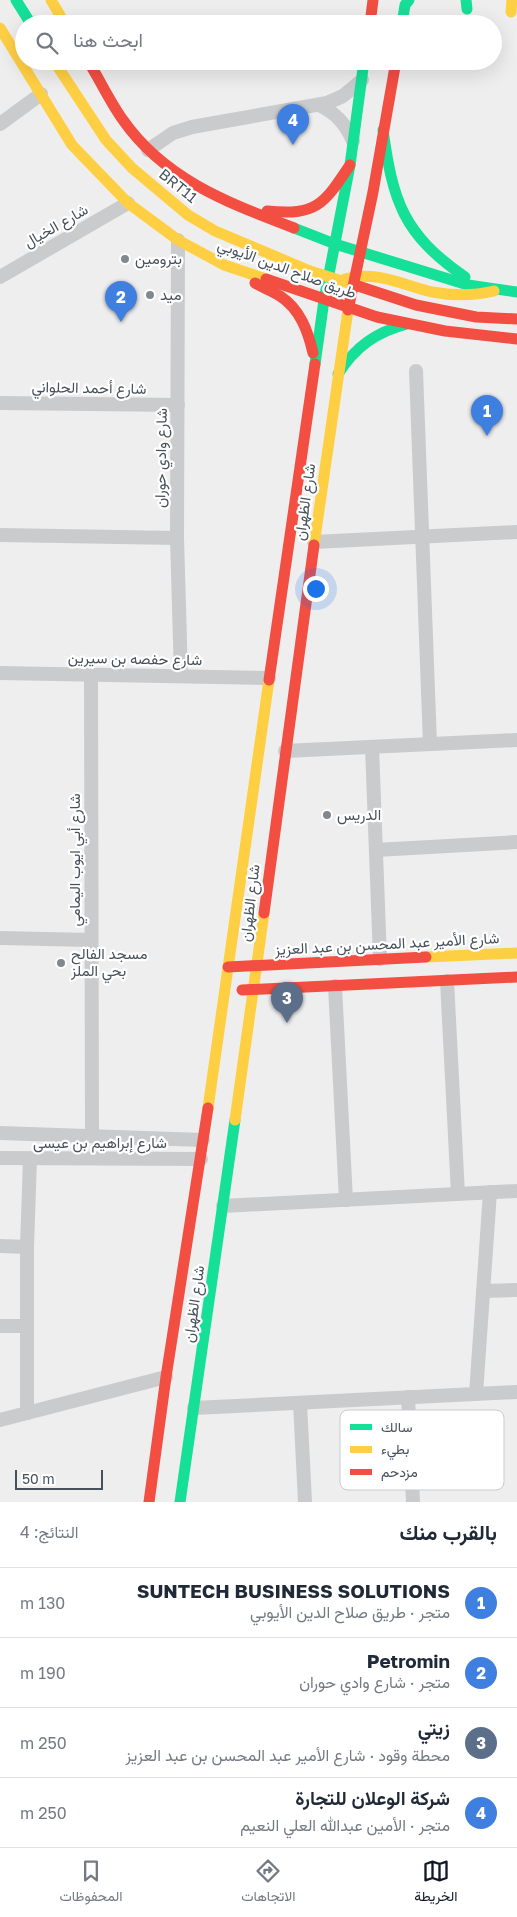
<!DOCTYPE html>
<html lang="ar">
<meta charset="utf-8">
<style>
body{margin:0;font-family:"Golos Text",Vazirmatn,sans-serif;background:#f2f2f3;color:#1f2937;direction:rtl}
.scale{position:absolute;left:15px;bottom:12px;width:88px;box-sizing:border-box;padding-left:5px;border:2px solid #46515b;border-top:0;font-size:14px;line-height:18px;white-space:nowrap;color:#46515b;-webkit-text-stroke:4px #fff;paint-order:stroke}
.you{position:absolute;left:315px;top:588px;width:18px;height:18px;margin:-12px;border:4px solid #fff;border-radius:50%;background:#1a73e8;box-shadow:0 0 0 8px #1a73e833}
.badge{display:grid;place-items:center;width:32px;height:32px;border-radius:50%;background:#111827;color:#fff;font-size:16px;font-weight:700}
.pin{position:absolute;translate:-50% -41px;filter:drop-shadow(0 1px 2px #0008)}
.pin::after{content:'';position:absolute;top:26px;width:18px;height:15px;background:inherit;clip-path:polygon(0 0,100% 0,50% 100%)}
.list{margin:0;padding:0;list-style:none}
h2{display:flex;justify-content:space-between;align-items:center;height:65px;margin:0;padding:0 20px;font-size:21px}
h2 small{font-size:16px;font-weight:400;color:#747a83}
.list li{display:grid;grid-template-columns:32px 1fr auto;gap:15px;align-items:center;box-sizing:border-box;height:70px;padding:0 20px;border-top:1px solid #e0e1e3}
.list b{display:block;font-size:19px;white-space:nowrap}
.list p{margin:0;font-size:16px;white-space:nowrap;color:#747a83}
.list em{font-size:16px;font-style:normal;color:#747a83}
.icon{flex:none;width:28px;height:28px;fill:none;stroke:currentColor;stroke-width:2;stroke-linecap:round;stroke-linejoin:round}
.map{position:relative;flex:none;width:517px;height:1502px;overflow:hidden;direction:ltr}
.search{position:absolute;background:#fff;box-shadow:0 5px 20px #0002;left:15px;right:15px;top:15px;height:55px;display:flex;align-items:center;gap:12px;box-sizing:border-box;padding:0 18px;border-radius:28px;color:#747a83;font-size:19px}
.sheet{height:345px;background:#fff}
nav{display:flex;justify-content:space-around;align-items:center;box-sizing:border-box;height:70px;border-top:1px solid #e0e1e3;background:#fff;font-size:14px;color:#747a83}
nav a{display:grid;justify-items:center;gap:2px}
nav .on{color:#111827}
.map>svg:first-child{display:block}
</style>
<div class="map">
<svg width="517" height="1502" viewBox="0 0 517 1502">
<rect width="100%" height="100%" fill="#efeeee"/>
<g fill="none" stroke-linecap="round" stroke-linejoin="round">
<g stroke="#c9cbcd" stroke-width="14">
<path d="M 319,105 C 336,113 346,124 353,141"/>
<path d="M 0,124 L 41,94"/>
<path d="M 148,150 L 173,133 L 192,127 L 327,103 L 343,96 L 362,80"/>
<path d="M 178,240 L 177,538 L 181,676"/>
<path d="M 0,277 L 128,203"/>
<path d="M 416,371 L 430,744"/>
<path d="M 0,403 L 178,405"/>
<path d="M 0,535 L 177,538"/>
<path d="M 314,542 L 517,532"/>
<path d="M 0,673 L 269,678"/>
<path d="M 91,675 L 92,1136"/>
<path d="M 372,747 L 380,959"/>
<path d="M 285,751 L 517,740"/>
<path d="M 376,850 L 517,842"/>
<path d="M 0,938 L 91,940"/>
<path d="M 447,981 L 458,1194"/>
<path d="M 335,986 L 346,1200"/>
<path d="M 0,1133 L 203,1140"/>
<path d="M 0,1158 L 201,1159"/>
<path d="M 223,1206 L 517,1191"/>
<path d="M 0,1246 L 27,1247"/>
<path d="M 483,1291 L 517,1290"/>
<path d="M 0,1326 L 27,1326"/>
<path d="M 476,1394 L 490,1192"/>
<path d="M 408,1397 L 413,1502"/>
<path d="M 300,1403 L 305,1502"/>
<path d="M 194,1408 L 517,1392"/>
<path d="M 27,1413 L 27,1247 L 30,1159"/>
<path d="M 0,1420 L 166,1377"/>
</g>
<g stroke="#16e098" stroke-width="11">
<path d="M 16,0 L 31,24"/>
<path d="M 466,0 L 467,9"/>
<path d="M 402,24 L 405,5 L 409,0"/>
<path d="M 383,130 C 393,202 403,234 465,277"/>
<path d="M 294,228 L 335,244 L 468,285 L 517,292"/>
<path d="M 315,364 L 324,300 L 350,165 L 364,61"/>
<path d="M 338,374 C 355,347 376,332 407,324"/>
<path d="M 180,1502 L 235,1120"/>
</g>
<g stroke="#ffcf43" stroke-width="11">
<path d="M 51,0 L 65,24"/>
<path d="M 511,12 L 512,0"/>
<path d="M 0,28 L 72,145 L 128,203 L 178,240 L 224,265 L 266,279"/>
<path d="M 54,61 L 106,140 L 132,168 L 188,215 L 215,231 L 310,271 L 358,286"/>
<path d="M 345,279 C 375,270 403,285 432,292 C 454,296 473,296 494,291"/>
<path d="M 314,545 L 348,310"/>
<path d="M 426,957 L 517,953"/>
<path d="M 208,1108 L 269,680"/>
<path d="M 235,1120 L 264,913"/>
</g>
<g stroke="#f24e42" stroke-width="11">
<path d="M 370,24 L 373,0"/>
<path d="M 88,61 C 100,80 110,102 123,120 C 165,180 229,203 294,228"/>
<path d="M 267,211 C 317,216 324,204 350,165"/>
<path d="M 266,279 L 377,317 L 445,331 L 517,339"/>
<path d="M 255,283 C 263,288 272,291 280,296 C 300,309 308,331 313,353"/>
<path d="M 358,286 L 416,305 L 476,317 L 517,319"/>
<path d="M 348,310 L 373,192 L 396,61"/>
<path d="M 269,680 L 315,364"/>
<path d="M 264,913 L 314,545"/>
<path d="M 228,967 L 426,957"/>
<path d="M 242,990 L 517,977"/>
<path d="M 149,1502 L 166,1377 L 208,1108"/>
</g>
</g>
<g fill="#81888e" stroke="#fff" stroke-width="2">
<circle cx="125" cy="259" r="5"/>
<circle cx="150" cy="295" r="5"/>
<circle cx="327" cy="815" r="5"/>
<circle cx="61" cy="963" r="5"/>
</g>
<g text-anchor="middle" stroke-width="4.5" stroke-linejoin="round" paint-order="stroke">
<g font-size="15" fill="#46515b" stroke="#fff">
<text transform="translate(178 186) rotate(39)" y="5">BRT11</text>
<text transform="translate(56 226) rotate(-30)" y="5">شارع الخيال</text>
<text transform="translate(287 269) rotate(20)" y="5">طريق صلاح الدين الأيوبي</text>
<text transform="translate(89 388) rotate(1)" y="5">شارع أحمد الحلواني</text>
<text transform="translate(161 458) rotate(-89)" y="5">شارع وادي حوران</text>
<text transform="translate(305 502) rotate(-82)" y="5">شارع الظهران</text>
<text transform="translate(135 659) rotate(1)" y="5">شارع حفصه بن سيرين</text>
<text transform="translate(75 860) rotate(-90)" y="5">شارع أبي ايوب اليمامي</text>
<text transform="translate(250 903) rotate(-83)" y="5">شارع الظهران</text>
<text transform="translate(387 944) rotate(-3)" y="5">شارع الأمير عبد المحسن بن عبد العزيز</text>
<text x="100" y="1148">شارع إبراهيم بن عيسى</text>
<text transform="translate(194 1304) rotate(-82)" y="5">شارع الظهران</text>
</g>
<g font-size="15" fill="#46515b" stroke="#fff" text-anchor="start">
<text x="135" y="264">بترومين</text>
<text x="160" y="300">ميد</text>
<text x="337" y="820">الدريس</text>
<text x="71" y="959">مسجد الفالح<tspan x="71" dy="17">بحي الملز</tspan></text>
</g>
</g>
<rect x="340" y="1410" width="164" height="80" rx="8" fill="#fff" stroke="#c8cbce" stroke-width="1"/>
<rect x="350" y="1424" width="22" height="6" fill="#16e098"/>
<rect x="350" y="1446" width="22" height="7" fill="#ffcf43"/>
<rect x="350" y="1469" width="22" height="6" fill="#f24e42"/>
<g font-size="14" fill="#46515b">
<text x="381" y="1432">سالك</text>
<text x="381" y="1454">بطيء</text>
<text x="381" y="1477">مزدحم</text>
</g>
</svg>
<div class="scale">50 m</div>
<div class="you"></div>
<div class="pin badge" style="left:487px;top:436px;background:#3f7fe0">1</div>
<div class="pin badge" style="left:121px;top:322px;background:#3f7fe0">2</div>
<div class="pin badge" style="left:287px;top:1023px;background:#5c6f8a">3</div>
<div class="pin badge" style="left:293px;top:145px;background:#3f7fe0">4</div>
<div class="search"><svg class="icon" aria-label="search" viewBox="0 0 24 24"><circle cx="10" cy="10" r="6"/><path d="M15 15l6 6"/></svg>ابحث هنا</div>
</div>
<section class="sheet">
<h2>بالقرب منك<small>النتائج: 4</small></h2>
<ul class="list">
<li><span class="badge" style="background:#3f7fe0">1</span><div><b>SUNTECH BUSINESS SOLUTIONS</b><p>متجر · طريق صلاح الدين الأيوبي</p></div><em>130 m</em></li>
<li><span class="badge" style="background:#3f7fe0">2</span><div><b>Petromin</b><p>متجر · شارع وادي حوران</p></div><em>190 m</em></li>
<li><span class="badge" style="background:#5c6f8a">3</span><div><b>زيتي</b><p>محطة وقود · شارع الأمير عبد المحسن بن عبد العزيز</p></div><em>250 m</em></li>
<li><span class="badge" style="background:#3f7fe0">4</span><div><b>شركة الوعلان للتجارة</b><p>متجر · الأمين عبدالله العلي النعيم</p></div><em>250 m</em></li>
</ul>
</section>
<nav>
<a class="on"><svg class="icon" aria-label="map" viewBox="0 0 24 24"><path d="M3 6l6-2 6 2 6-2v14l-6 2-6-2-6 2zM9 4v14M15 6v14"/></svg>الخريطة</a>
<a><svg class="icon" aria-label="directions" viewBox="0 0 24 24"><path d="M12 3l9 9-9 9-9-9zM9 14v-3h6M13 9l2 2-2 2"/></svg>الاتجاهات</a>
<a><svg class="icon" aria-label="saved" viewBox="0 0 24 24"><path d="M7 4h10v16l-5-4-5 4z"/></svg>المحفوظات</a>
</nav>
